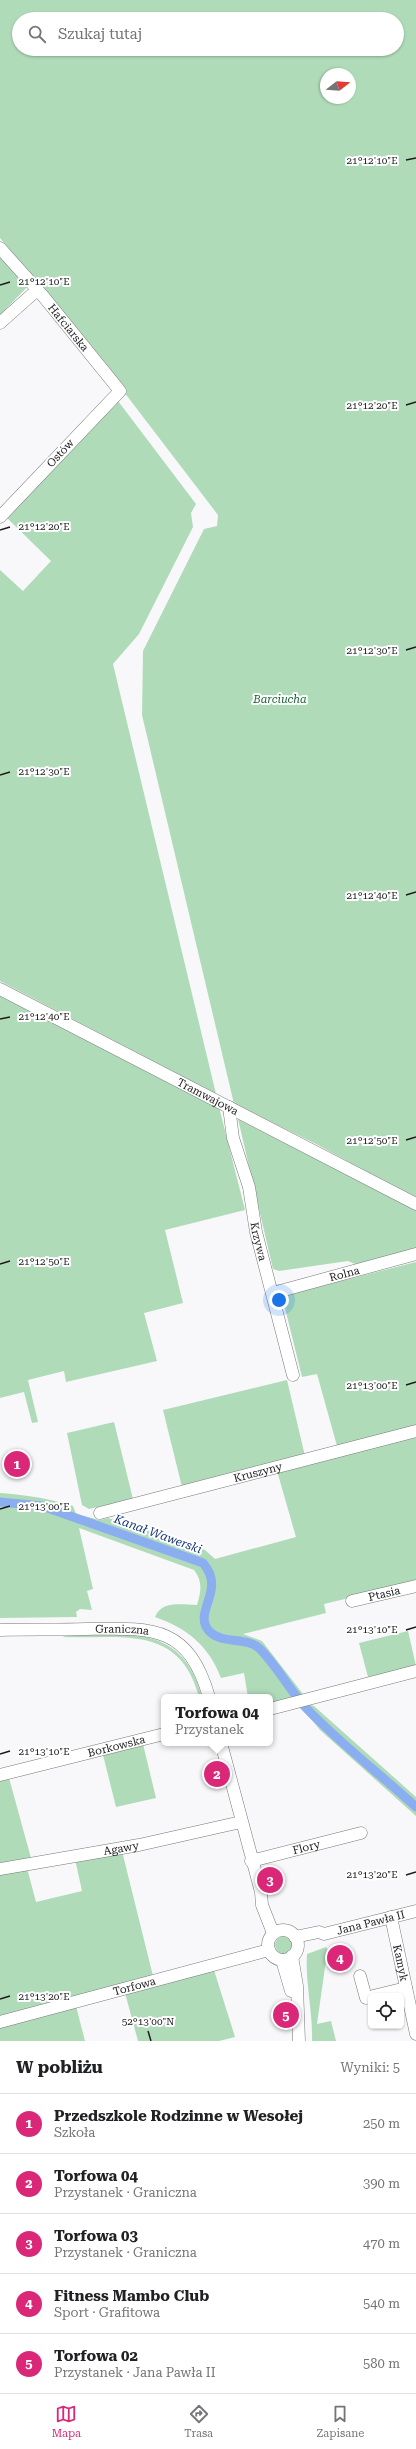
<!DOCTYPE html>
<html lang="pl">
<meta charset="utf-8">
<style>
body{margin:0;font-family:"Roboto Serif",serif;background:#f2f2f2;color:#202124}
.controls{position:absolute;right:12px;bottom:12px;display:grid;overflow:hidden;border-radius:6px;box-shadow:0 1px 3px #0004}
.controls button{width:36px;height:36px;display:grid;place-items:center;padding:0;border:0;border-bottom:1px solid #e0e0e0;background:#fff;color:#202124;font:20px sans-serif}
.compass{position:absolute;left:320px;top:68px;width:36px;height:36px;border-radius:50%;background:#fff;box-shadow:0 1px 3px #0004;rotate:73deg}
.you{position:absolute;left:279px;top:1300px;width:14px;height:14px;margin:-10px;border:3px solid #fff;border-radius:50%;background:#1a73e8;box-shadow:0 0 0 6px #1a73e833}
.badge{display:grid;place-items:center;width:26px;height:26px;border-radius:50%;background:#db2777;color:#fff;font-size:13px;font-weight:700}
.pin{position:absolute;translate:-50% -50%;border:2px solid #fff;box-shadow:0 1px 4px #0006}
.popup{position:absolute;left:161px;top:1694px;width:112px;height:52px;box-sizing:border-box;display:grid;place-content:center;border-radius:6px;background:#fff;filter:drop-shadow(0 1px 3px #0005);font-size:13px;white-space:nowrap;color:#757577}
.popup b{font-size:15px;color:#202124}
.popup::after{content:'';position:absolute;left:50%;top:100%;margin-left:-8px;border:8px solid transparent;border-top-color:#fff}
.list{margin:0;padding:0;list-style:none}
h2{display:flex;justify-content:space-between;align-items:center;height:52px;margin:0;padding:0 16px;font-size:17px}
h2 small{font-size:13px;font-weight:400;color:#757577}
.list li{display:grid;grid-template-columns:26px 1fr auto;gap:12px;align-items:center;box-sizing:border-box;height:60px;padding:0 16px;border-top:1px solid #e0e0e0}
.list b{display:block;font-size:15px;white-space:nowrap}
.list p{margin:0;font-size:13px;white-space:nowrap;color:#757577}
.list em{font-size:13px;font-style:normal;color:#757577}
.icon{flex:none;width:22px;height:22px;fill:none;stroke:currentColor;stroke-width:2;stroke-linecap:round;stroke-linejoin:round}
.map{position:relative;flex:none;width:416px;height:2041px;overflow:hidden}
.search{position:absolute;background:#fff;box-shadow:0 1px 3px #0004;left:12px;right:12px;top:12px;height:44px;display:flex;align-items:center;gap:10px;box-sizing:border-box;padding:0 14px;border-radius:22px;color:#757577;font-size:15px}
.sheet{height:352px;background:#fff}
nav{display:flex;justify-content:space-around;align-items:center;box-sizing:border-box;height:56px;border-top:1px solid #e0e0e0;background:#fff;font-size:11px;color:#757577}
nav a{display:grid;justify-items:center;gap:2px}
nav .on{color:#db2777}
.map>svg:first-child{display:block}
</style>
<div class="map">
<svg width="416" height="2041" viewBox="0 0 416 2041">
<rect width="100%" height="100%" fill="#f8f8fa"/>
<g fill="#b0dbb9" fill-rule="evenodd">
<path d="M 0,0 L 416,0 L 416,1199 L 316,1144 L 234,1104 L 142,715 L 143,651 L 204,529 L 217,526 L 218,515 L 69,320 L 0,238 ZM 19,19 L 397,19 L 397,49 L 19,49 ZM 326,74 L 350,74 L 350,98 L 326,98 Z"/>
<path d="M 0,252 L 29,285 L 0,315 Z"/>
<path d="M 118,401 L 196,504 L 191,513 L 193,527 L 139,634 L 113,664 L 216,1094 L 0,981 L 0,570 L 23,591 L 51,561 L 5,516 Z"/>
<path d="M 0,992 L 219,1107 L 245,1210 L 165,1230 L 183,1303 L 144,1313 L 157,1361 L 66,1382 L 64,1371 L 28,1380 L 38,1422 L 32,1423 L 24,1392 L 0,1398 Z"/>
<path d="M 238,1119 L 416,1210 L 416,1250 L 355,1264 L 348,1261 L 279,1271 L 273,1269 Z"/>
<path d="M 416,1262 L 416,1428 L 337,1446 L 317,1374 L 302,1377 L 282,1296 Z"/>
<path d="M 287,1380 L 305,1456 L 182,1487 L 163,1410 Z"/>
<path d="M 114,1422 L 133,1499 L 89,1509 L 82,1505 L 67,1433 Z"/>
<path d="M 416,1437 L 416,1582 L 324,1604 L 326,1613 L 243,1634 L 262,1641 L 303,1694 L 270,1703 L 270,1697 L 248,1697 L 244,1673 L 221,1678 C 209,1646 187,1628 155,1617 C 162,1600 181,1605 197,1605 C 201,1591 203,1582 194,1570 L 79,1528 L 93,1589 L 87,1591 L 92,1610 L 80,1609 L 76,1612 L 77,1617 L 0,1618 L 0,1493 C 26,1495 48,1498 73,1506 L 76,1514 L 100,1520 L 108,1518 L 194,1545 L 205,1550 L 215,1559 L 296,1537 L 277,1471 Z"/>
<path d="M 408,1631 L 416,1666 L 368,1677 L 359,1643 Z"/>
<path d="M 72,1634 C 133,1634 183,1626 202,1697 L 199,1697 C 180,1624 122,1639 62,1637 Z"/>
<path d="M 311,1705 L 314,1706 L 416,1797 L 416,1816 L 320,1730 L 302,1708 Z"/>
<path d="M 143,1744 L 156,1798 L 116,1807 L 103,1755 Z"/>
<path d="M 9,1778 L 31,1858 L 0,1864 L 0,1781 Z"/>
<path d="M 122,1851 L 153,1976 L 0,2016 L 0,1873 L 27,1868 L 36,1902 L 82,1891 L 75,1859 Z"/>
<circle cx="284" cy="1945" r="9"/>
<path d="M 326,1947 L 331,1956 L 326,1960 L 317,2024 L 331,2021 L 336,2041 L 312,2041 C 313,2012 305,1983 307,1954 Z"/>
<path d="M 214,1970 L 235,2037 L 219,2041 L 138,2041 L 125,1993 Z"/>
<path d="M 76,2006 L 85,2041 L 0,2041 L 0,2026 Z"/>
</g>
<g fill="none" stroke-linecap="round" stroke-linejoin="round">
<path stroke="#8baef0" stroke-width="9" d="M 0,1502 L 42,1506 L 203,1563 C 227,1591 192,1611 209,1631 C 222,1645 247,1636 260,1649 C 278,1667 289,1690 307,1709 C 341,1744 380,1774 416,1807"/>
<g stroke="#78787a" stroke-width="13">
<g id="minor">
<path id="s1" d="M 0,248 L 43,296 L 120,391 L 0,517"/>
<path d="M 0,323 L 37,290"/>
<path id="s2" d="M 0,989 L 416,1204"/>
<path id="s3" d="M 229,1107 L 233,1138 L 249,1187 L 256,1232 L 293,1375"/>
<path id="s4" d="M 273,1293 L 416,1254"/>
<path id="s5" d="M 100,1513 L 416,1431"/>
<path id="s6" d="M 352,1601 L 416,1586"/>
<path id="s7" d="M 0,1630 C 29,1629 57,1630 86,1629 C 151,1628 188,1624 209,1697"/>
<path d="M 270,1709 L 416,1671"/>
<path d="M 221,1743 L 261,1892 L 262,1905 L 273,1933"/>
<path id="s8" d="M 0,1775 L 164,1734"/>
<path id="s9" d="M 251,1861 L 361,1833"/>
<path id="s10" d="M 0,1869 L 139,1845 L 241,1822"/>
<path id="s11" d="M 391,1917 L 416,2034"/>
<circle cx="283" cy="1945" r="15"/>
<path id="s12" d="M 295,1937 L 319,1932 L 324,1934 L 416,1911"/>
<path d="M 292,1956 L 297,1986 L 299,2041"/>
<path d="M 282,1960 L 291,1991"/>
<path d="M 360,1976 L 366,1998 L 371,1997"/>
<path d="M 373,1996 L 406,1988"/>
<path id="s13" d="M 0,2022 L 269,1950"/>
</g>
</g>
<use href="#minor" stroke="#fff" stroke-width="12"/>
</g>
<path fill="none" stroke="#1c1c1d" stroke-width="1.5" d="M 406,160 L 416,158M 0,285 L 10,282M 406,405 L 416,402M 0,530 L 10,527M 406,650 L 416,647M 0,775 L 10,772M 406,895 L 416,892M 0,1019 L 10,1017M 406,1140 L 416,1137M 0,1264 L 10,1261M 406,1385 L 416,1382M 0,1509 L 10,1506M 406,1630 L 416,1627M 0,1754 L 10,1751M 406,1875 L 416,1872M 0,1999 L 10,1996M 148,2031 L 151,2041"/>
<g text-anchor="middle" stroke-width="4" stroke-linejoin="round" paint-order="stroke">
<g font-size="11" fill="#1c1c1d" stroke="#fff">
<text dy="4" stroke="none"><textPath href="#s1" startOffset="105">Hafciarska</textPath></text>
<text transform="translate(60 453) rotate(-47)" y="4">Ostów</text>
<text dy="4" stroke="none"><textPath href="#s2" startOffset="234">Tramwajowa</textPath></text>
<text dy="4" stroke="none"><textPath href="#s3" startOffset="138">Krzywa</textPath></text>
<text dy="4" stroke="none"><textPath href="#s4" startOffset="74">Rolna</textPath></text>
<text dy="4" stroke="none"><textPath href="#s5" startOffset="163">Kruszyny</textPath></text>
<text dy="4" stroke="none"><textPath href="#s6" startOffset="33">Ptasia</textPath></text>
<text dy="4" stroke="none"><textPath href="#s7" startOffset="122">Graniczna</textPath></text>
<text dy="4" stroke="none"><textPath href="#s8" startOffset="120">Borkowska</textPath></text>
<text dy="4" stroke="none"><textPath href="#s9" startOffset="57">Flory</textPath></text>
<text dy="4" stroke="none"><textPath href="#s10" startOffset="123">Agawy</textPath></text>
<text dy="4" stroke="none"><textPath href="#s12" startOffset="78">Jana Pawła II</textPath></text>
<text dy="4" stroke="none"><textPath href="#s11" startOffset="47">Kamyk</textPath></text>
<text dy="4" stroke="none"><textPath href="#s13" startOffset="139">Torfowa</textPath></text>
</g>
<g font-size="11" font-style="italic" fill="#186333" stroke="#fff">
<text x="280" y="703">Barciucha</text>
</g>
<g font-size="12" font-style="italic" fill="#12347f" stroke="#fff">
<text transform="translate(158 1534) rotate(20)" y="4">Kanał Wawerski</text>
</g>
</g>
<g font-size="10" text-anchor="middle" fill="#1c1c1d" stroke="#fff" stroke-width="4" stroke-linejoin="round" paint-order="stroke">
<text x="372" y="164">21°12'10"E</text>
<text x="44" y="285">21°12'10"E</text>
<text x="372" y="409">21°12'20"E</text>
<text x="44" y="530">21°12'20"E</text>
<text x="372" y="654">21°12'30"E</text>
<text x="44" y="775">21°12'30"E</text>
<text x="372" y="899">21°12'40"E</text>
<text x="44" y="1020">21°12'40"E</text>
<text x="372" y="1144">21°12'50"E</text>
<text x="44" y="1265">21°12'50"E</text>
<text x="372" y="1389">21°13'00"E</text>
<text x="44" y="1510">21°13'00"E</text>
<text x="372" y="1633">21°13'10"E</text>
<text x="44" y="1755">21°13'10"E</text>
<text x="372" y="1878">21°13'20"E</text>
<text x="44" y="2000">21°13'20"E</text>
<text x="148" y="2025">52°13'00"N</text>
</g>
</svg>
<div class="controls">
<button><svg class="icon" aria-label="locate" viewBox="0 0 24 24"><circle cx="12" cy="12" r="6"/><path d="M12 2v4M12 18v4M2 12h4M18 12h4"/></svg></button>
</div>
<svg class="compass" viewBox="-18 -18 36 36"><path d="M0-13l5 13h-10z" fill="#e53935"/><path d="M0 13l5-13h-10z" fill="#757577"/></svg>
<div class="you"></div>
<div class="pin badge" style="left:17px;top:1464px">1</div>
<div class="pin badge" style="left:217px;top:1774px">2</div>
<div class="popup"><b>Torfowa 04</b>Przystanek</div>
<div class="pin badge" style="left:270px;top:1880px">3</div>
<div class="pin badge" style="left:340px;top:1958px">4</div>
<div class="pin badge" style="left:286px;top:2015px">5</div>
<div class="search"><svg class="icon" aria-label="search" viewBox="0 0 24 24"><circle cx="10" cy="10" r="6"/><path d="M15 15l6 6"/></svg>Szukaj tutaj</div>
</div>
<section class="sheet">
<h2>W pobliżu<small>Wyniki: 5</small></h2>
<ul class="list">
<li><span class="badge">1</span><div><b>Przedszkole Rodzinne w Wesołej</b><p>Szkoła</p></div><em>250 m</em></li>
<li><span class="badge">2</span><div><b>Torfowa 04</b><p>Przystanek · Graniczna</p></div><em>390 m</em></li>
<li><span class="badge">3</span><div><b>Torfowa 03</b><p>Przystanek · Graniczna</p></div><em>470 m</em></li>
<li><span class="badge">4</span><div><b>Fitness Mambo Club</b><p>Sport · Grafitowa</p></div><em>540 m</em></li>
<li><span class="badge">5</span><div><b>Torfowa 02</b><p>Przystanek · Jana Pawła II</p></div><em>580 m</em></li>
</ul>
</section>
<nav>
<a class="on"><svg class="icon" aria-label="map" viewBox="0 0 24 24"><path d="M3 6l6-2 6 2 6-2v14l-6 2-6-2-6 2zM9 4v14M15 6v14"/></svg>Mapa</a>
<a><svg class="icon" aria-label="directions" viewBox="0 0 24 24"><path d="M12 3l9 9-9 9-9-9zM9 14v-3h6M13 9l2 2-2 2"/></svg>Trasa</a>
<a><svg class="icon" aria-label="saved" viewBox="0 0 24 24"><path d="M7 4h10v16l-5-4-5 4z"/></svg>Zapisane</a>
</nav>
